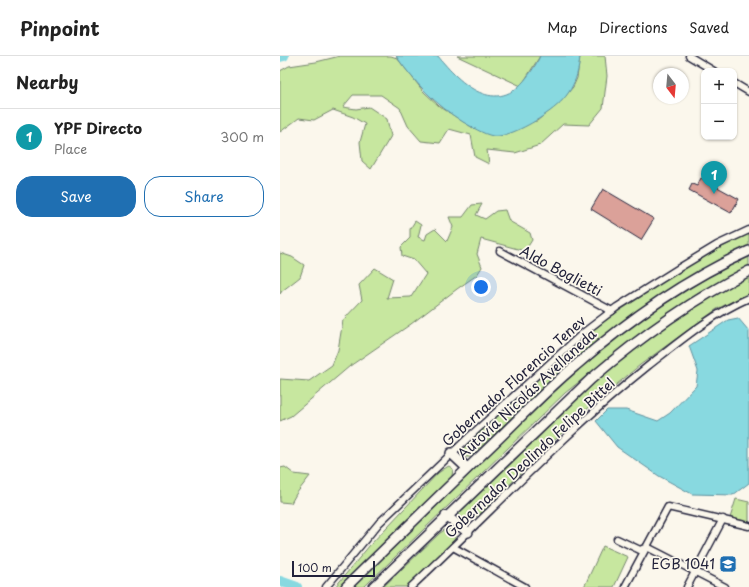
<!DOCTYPE html>
<meta charset="utf-8">
<style>
body{margin:0;font-family:"Playpen Sans",sans-serif;background:#f6f6f6;color:#222}
.controls{position:absolute;right:12px;top:12px;display:grid;overflow:hidden;border-radius:8px;box-shadow:0 1px 3px #0004}
.controls button{width:36px;height:36px;display:grid;place-items:center;padding:0;border:0;border-bottom:1px solid #e0e0e0;background:#fff;color:#222;font:20px sans-serif}
.compass{position:absolute;left:373px;top:12px;width:36px;height:36px;border-radius:50%;background:#fff;box-shadow:0 1px 3px #0004;rotate:164deg}
.scale{position:absolute;left:12px;bottom:10px;width:83px;box-sizing:border-box;padding-left:4px;border:2px solid #22223b;border-top:0;font-size:11px;line-height:14px;white-space:nowrap;color:#22223b;-webkit-text-stroke:3px #fbf7ec;paint-order:stroke}
.you{position:absolute;left:201px;top:231px;width:14px;height:14px;margin:-10px;border:3px solid #fff;border-radius:50%;background:#1a73e8;box-shadow:0 0 0 6px #1a73e833}
.badge{display:grid;place-items:center;width:26px;height:26px;border-radius:50%;background:#1f6fb2;color:#fff;font-size:13px;font-weight:700}
.pin{position:absolute;translate:-50% -33px;filter:drop-shadow(0 1px 2px #0008)}
.pin::after{content:'';position:absolute;top:21px;width:14px;height:12px;background:inherit;clip-path:polygon(0 0,100% 0,50% 100%)}
.list{margin:0;padding:0;list-style:none}
h2{display:flex;justify-content:space-between;align-items:center;height:52px;margin:0;padding:0 16px;font-size:17px}
h2 small{font-size:13px;font-weight:400;color:#767676}
.list li{display:grid;grid-template-columns:26px 1fr auto;gap:12px;align-items:center;box-sizing:border-box;height:56px;padding:0 16px;border-top:1px solid #e0e0e0}
.list b{display:block;font-size:15px;white-space:nowrap}
.list p{margin:0;font-size:13px;white-space:nowrap;color:#767676}
.list em{font-size:13px;font-style:normal;color:#767676}
.actions{display:flex;gap:8px;padding:12px 16px}
.actions a{flex:1;padding:9px 0;border:1px solid #1f6fb2;border-radius:16px;text-align:center;font-size:14px;color:#1f6fb2}
.actions .main{background:#1f6fb2;color:#fff}
.map{position:relative;flex:none;width:469px;height:531px;overflow:hidden}
header{display:flex;align-items:center;gap:24px;box-sizing:border-box;height:56px;padding:0 20px;background:#fff;border-bottom:1px solid #e0e0e0}
header strong{font-size:19px}
nav{display:flex;gap:22px;margin-inline-start:auto;font-size:14px}
main{display:flex}
aside{flex:1;background:#fff}
.map>svg:first-child{display:block}
</style>
<header>
<strong>Pinpoint</strong>
<nav><a>Map</a><a>Directions</a><a>Saved</a></nav>
</header>
<main>
<aside>
<h2>Nearby<small></small></h2>
<ul class="list">
<li><span class="badge" style="background:#0f9aa8">1</span><div><b>YPF Directo</b><p>Place</p></div><em>300 m</em></li>
</ul>
<div class="actions"><a class="main">Save</a><a>Share</a></div>
</aside>
<div class="map">
<svg width="469" height="531" viewBox="0 0 469 531">
<rect width="100%" height="100%" fill="#fbf7ec"/>
<filter id="ink" filterUnits="userSpaceOnUse"><feTurbulence type="fractalNoise" baseFrequency=".025" numOctaves="2"/><feDisplacementMap in="SourceGraphic" scale="8" xChannelSelector="R" yChannelSelector="G"/><feConvolveMatrix kernelMatrix="1 2 1 2 8 2 1 2 1" color-interpolation-filters="sRGB"/></filter>
<g filter="url(#ink)">
<g fill="#c7e79f" stroke="#74846d">
<path d="M 60,0 L 111,0 L 117,2 L 143,35 L 159,50 L 193,72 L 257,65 L 281,45 L 293,31 L 297,22 L 300,0 L 325,0 L 327,20 L 323,52 L 309,69 L 283,68 L 260,89 L 235,97 L 207,94 L 209,108 L 195,101 L 191,79 L 169,73 L 160,87 L 141,85 L 128,70 L 120,52 L 101,39 L 73,39 L 63,51 L 76,53 L 89,51 L 107,63 L 111,80 L 91,113 L 82,105 L 80,86 L 85,68 L 73,61 L 53,54 L 34,64 L 19,62 L 0,76 L 0,15 L 9,10 L 36,6 Z"/>
<path d="M 177,0 L 260,0 L 241,30 Z"/>
<path d="M 202,148 L 196,159 L 205,163 L 216,155 L 225,154 L 229,165 L 250,177 L 252,184 L 245,195 L 201,183 L 197,198 L 202,211 L 197,219 L 177,233 L 131,268 L 70,310 L 11,360 L 0,365 L 0,323 L 29,325 L 52,309 L 58,294 L 63,264 L 82,244 L 79,229 L 95,212 L 113,223 L 107,242 L 131,241 L 146,218 L 134,204 L 122,200 L 121,191 L 130,182 L 130,173 L 135,165 L 141,169 L 138,181 L 145,184 L 147,178 L 155,173 L 167,185 L 173,171 L 169,161 L 183,161 L 192,149 Z"/>
<path d="M 469,177 L 469,190 L 451,199 L 354,258 L 318,284 L 297,301 L 190,401 L 182,401 L 181,394 L 190,383 L 283,299 L 321,268 L 339,255 L 414,206 Z"/>
<path d="M 0,197 L 12,201 L 24,209 L 20,221 L 2,235 L 0,238 Z"/>
<path d="M 469,200 L 469,210 L 422,236 L 361,277 L 285,337 L 84,531 L 73,531 C 118,487 163,444 208,400 C 249,360 288,320 333,285 C 375,252 421,223 469,200 Z"/>
<path d="M 469,220 L 469,237 L 437,253 L 360,309 L 300,359 L 201,457 C 195,461 189,466 182,463 L 179,458 C 182,448 204,432 213,423 C 261,374 310,325 365,284 C 397,259 433,239 469,220 Z"/>
<path d="M 169,410 L 173,413 L 172,420 L 170,423 L 60,531 L 55,531 L 90,489 L 158,417 L 167,411 Z"/>
<path d="M 5,411 L 14,418 L 30,420 L 16,438 L 11,447 L 0,446 L 0,412 Z"/>
<path d="M 456,443 L 469,446 L 469,466 L 450,462 Z"/>
<path d="M 166,473 L 170,473 L 175,477 L 175,484 L 173,487 L 127,531 L 103,531 L 160,477 Z"/>
<path d="M 323,490 L 348,501 L 334,531 L 304,531 Z"/>
</g>
<g fill="#88d9e0" stroke="#5f909e">
<path d="M 116,0 L 158,0 C 180,28 217,62 247,21 C 252,15 257,7 260,0 L 300,0 C 298,27 288,43 266,58 C 255,66 227,82 213,80 C 203,78 192,71 183,66 C 155,48 135,27 116,0 Z"/>
<path d="M 458,262 L 469,275 L 469,427 L 453,439 L 412,438 L 379,420 L 337,391 L 316,365 L 327,354 L 346,354 L 378,365 L 390,357 L 416,330 L 418,315 L 409,290 L 448,264 Z"/>
</g>
<g fill="none" stroke-linecap="round" stroke-linejoin="round">
<g stroke="#88d9e0" stroke-width="10">
<path d="M 0,1 L 4,0"/>
<path d="M 0,525 L 17,531"/>
</g>
</g>
<g fill="#dba199" stroke="#22223b">
<path d="M 421,122 L 459,143 L 451,157 L 409,134 L 412,128 L 417,130 Z"/>
<path d="M 323,133 L 374,163 L 361,184 L 311,153 Z"/>
</g>
<g fill="none" stroke-linecap="round" stroke-linejoin="round">
<g stroke="#22223b" stroke-width="9">
<g id="minor">
<path d="M 409,0 L 434,15"/>
<path d="M 454,27 L 469,36"/>
<path d="M 220,195 L 332,255"/>
<path d="M 337,483 L 360,494 L 367,491 L 445,531"/>
<path d="M 173,491 L 245,531"/>
<path d="M 46,531 L 99,467 L 190,380 L 303,277 L 337,251 L 399,212 L 437,189 L 469,174"/>
<path d="M 131,531 C 210,457 284,377 368,310 C 400,285 432,258 469,242"/>
<path d="M 345,531 L 388,451 L 469,470"/>
<path d="M 407,531 L 443,463"/>
</g>
</g>
<g stroke="#22223b" stroke-width="12">
<g id="highway">
<path d="M 171,397 L 187,412"/>
<path d="M 166,460 L 188,476"/>
<path d="M 66,531 C 116,482 166,433 216,385 C 242,360 267,333 295,310 C 347,265 406,223 469,195"/>
<path d="M 94,531 L 311,323 C 360,281 412,244 469,215"/>
</g>
</g>
<use href="#minor" stroke="#fbf7ec" stroke-width="6"/>
<use href="#highway" stroke="#fbf7ec" stroke-width="9"/>
</g>
</g>
<defs>
<g id="school-square" transform="scale(0.9)"><rect x="-9" y="-9" width="18" height="18" rx="4" fill="#1f6fb2" stroke="#fbf7ec"/><path d="M0-5L7-2L0 1L-7-2ZM-4 1L0 2.5L4 1V4Q0 6-4 4Z" fill="#fff"/></g>
</defs>
<g fill-rule="evenodd">
<use href="#school-square" x="448" y="508"/>
</g>
<g text-anchor="middle" stroke-width="3.5" stroke-linejoin="round" paint-order="stroke">
<g font-size="14" fill="#22223b" stroke="#fbf7ec">
<text transform="translate(281 215) rotate(28)" y="5">Aldo Boglietti</text>
<text transform="translate(234 325) rotate(-42)" y="5">Gobernador Florencio Tenev</text>
<text transform="translate(247 338) rotate(-43)" y="5">Autovía Nicolás Avellaneda</text>
<text transform="translate(250 402) rotate(-43)" y="5">Gobernador Deolindo Felipe Bittel</text>
</g>
<g font-size="14" fill="#22223b" stroke="#fbf7ec" text-anchor="end">
<text x="435" y="513">EGB 1041</text>
</g>
</g>
</svg>
<div class="controls">
<button>+</button>
<button>−</button>
</div>
<svg class="compass" viewBox="-18 -18 36 36"><path d="M0-13l5 13h-10z" fill="#e53935"/><path d="M0 13l5-13h-10z" fill="#767676"/></svg>
<div class="scale">100 m</div>
<div class="you"></div>
<div class="pin badge" style="left:434px;top:138px;background:#0f9aa8">1</div>
</div>
</main>
